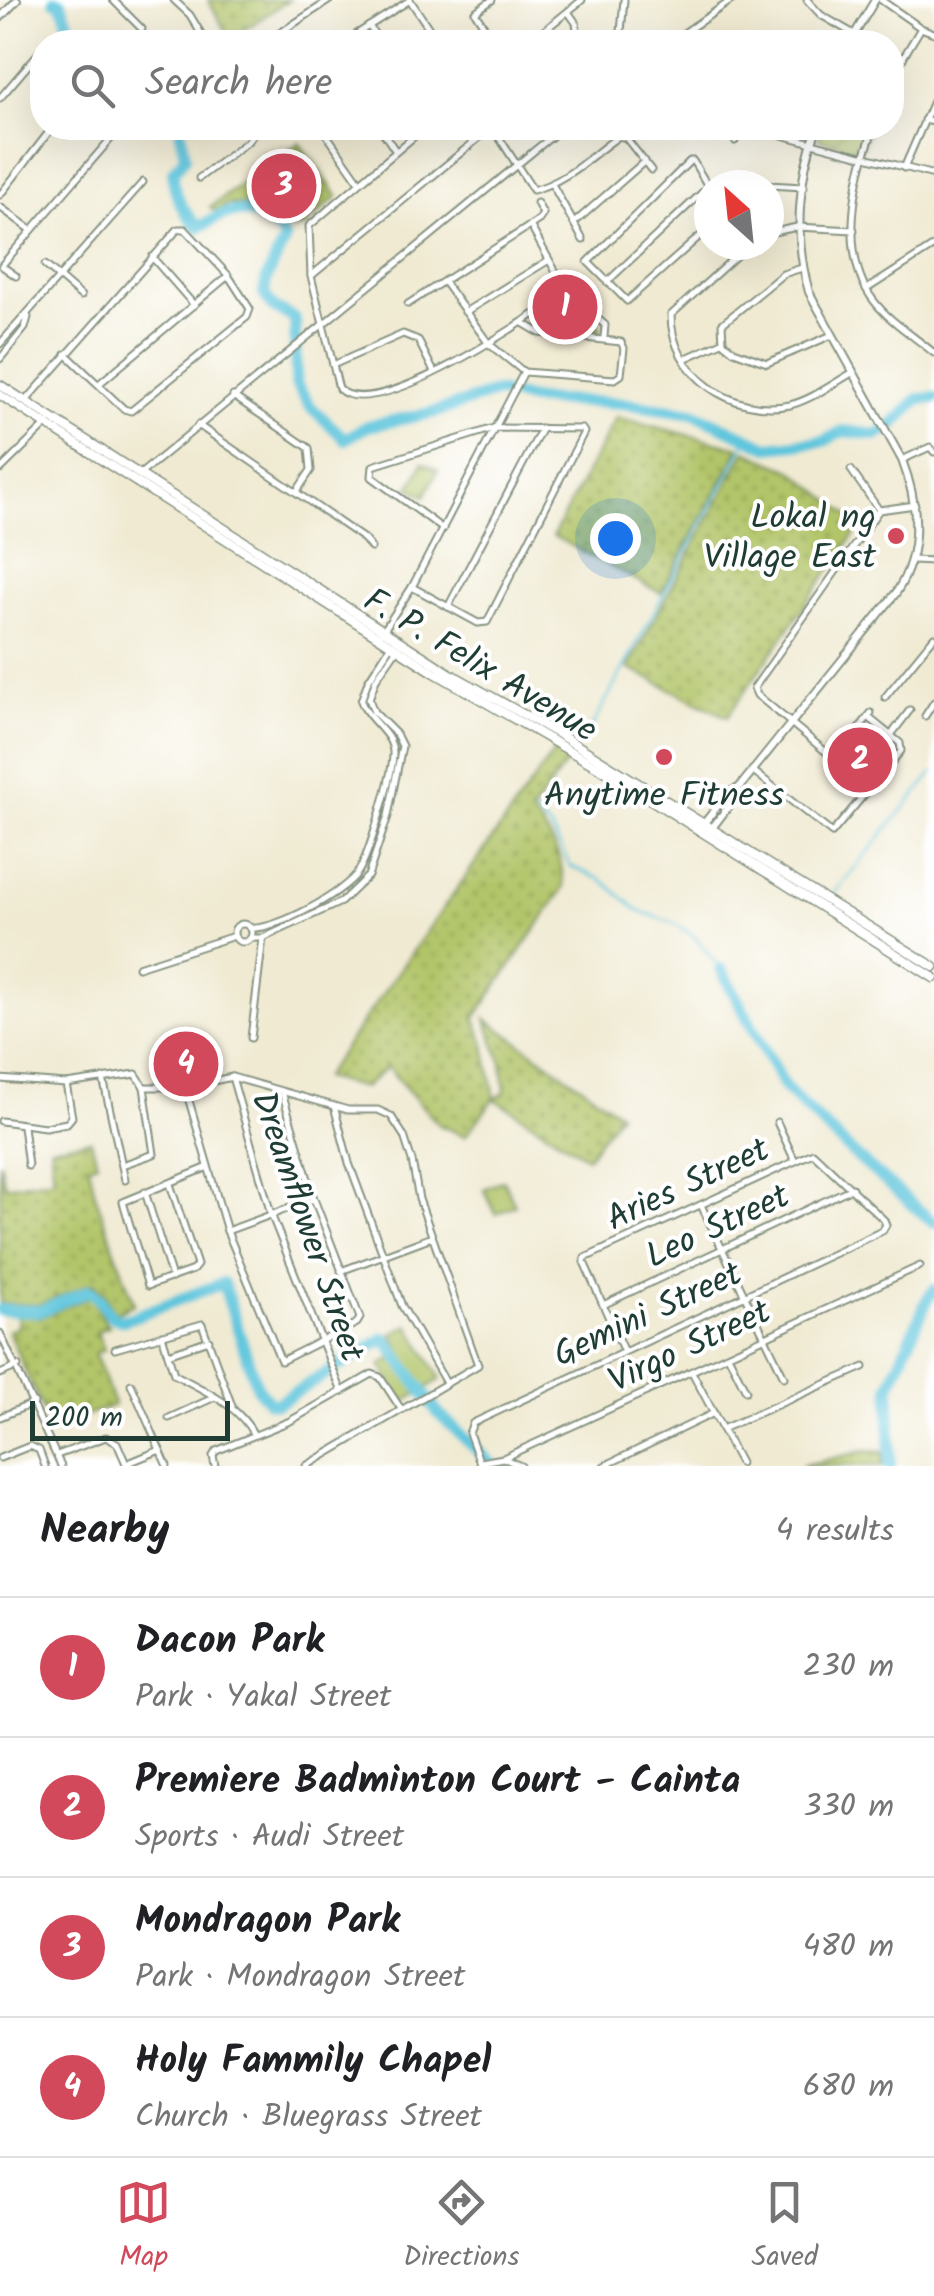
<!DOCTYPE html>
<meta charset="utf-8">
<style>
body{margin:0;font-family:Kalam,sans-serif;background:#f2f2f2;color:#202124}
.compass{position:absolute;left:694px;top:170px;width:90px;height:90px;border-radius:50%;background:#fff;box-shadow:0 10px 40px #0002;rotate:333deg}
.scale{position:absolute;left:30px;bottom:25px;width:200px;box-sizing:border-box;padding-left:10px;border:5px solid #1f3d34;border-top:0;font-size:28px;line-height:35px;white-space:nowrap;color:#1f3d34;-webkit-text-stroke:8px #fff;paint-order:stroke}
.you{position:absolute;left:615px;top:538px;width:35px;height:35px;margin:-25px;border:8px solid #fff;border-radius:50%;background:#1a73e8;box-shadow:0 0 0 15px #1a73e833}
.badge{display:grid;place-items:center;width:65px;height:65px;border-radius:50%;background:#d1495b;color:#fff;font-size:32px;font-weight:700}
.pin{position:absolute;translate:-50% -50%;border:5px solid #fff;box-shadow:0 2px 10px #0006}
.list{margin:0;padding:0;list-style:none}
h2{display:flex;justify-content:space-between;align-items:center;height:130px;margin:0;padding:0 40px;font-size:42px}
h2 small{font-size:32px;font-weight:400;color:#757577}
.list li{display:grid;grid-template-columns:65px 1fr auto;gap:30px;align-items:center;box-sizing:border-box;height:140px;padding:0 40px;border-top:2px solid #e0e0e0}
.list b{display:block;font-size:38px;white-space:nowrap}
.list p{margin:0;font-size:32px;white-space:nowrap;color:#757577}
.list em{font-size:32px;font-style:normal;color:#757577}
.icon{flex:none;width:55px;height:55px;fill:none;stroke:currentColor;stroke-width:2;stroke-linecap:round;stroke-linejoin:round}
.map{position:relative;flex:none;width:934px;height:1466px;overflow:hidden}
.search{position:absolute;background:#fff;box-shadow:0 10px 40px #0002;left:30px;right:30px;top:30px;height:110px;display:flex;align-items:center;gap:25px;box-sizing:border-box;padding:0 35px;border-radius:40px;color:#757577;font-size:38px}
.sheet{height:690px;background:#fff}
nav{display:flex;justify-content:space-around;align-items:center;box-sizing:border-box;height:140px;border-top:2px solid #e0e0e0;background:#fff;font-size:28px;color:#757577}
nav a{display:grid;justify-items:center;gap:5px}
nav .on{color:#d1495b}
.map>svg:first-child{display:block}
</style>
<div class="map">
<svg width="934" height="1466" viewBox="0 0 934 1466">
<defs>
<pattern id="grass-dots" width="8" height="8" patternUnits="userSpaceOnUse" patternTransform="scale(2.5)"><rect width="8" height="8" fill="#b2c569"/><path d="M2 2h.1M6 6h.1" fill="none" stroke="#90a157" stroke-width="1.8" stroke-linecap="round"/></pattern>
<pattern id="park-crowns" width="20" height="18" patternUnits="userSpaceOnUse" patternTransform="scale(2.5)"><rect width="20" height="18" fill="#b2c569"/><path d="M2 6a3 3 0 1 1 6 0M12 15a3 3 0 1 1 6 0" fill="none" stroke="#90a157"/></pattern>
<pattern id="garden-furrows" width="10" height="10" patternUnits="userSpaceOnUse" patternTransform="scale(2.5)"><rect width="10" height="10" fill="#b2c569"/><path d="M-1 1l2-2M0 10L10 0M9 11l2-2" fill="none" stroke="#90a157"/></pattern>
</defs>
<rect width="100%" height="100%" fill="#fff"/>
<filter id="ink" filterUnits="userSpaceOnUse"><feTurbulence type="fractalNoise" baseFrequency=".01" numOctaves="2"/><feDisplacementMap in="SourceGraphic" scale="20" xChannelSelector="R" yChannelSelector="G"/><feConvolveMatrix kernelMatrix="1 2 1 2 8 2 1 2 1" color-interpolation-filters="sRGB"/></filter>
<filter id="wash" filterUnits="userSpaceOnUse"><feTurbulence type="fractalNoise" baseFrequency=".0048" numOctaves="4" result="noise"/><feDisplacementMap in="SourceGraphic" scale="40" xChannelSelector="R" yChannelSelector="G"/><feGaussianBlur stdDeviation="2.25" result="paint"/><feColorMatrix in="noise" values="0 0 0 0 0 0 0 0 0 0 0 0 0 0 0 0 0 1.4 0 .05"/><feComposite in="paint" operator="in"/></filter>
<g filter="url(#wash)">
<rect width="100%" height="100%" fill="#f0ead2"/>
<g fill="url(#grass-dots)" stroke="#68814e" stroke-width="2.5">
<path d="M 208,0 L 289,0 L 230,39 Z"/>
<path d="M 616,417 L 740,448 L 661,593 L 553,536 Z"/>
<path d="M 745,451 L 792,470 L 861,525 L 727,717 L 628,668 Z"/>
<path d="M 556,749 L 570,757 L 531,813 C 553,837 562,856 564,888 L 475,1018 L 485,1046 L 495,1098 L 465,1136 L 439,1125 L 387,1067 L 364,1088 L 323,1078 Z"/>
<path d="M 486,1019 L 619,1113 L 587,1157 L 495,1099 L 505,1092 L 502,1063 Z"/>
<path d="M 91,1140 L 97,1162 L 89,1165 L 95,1194 L 134,1304 L 114,1313 L 104,1293 L 93,1283 L 39,1305 L 0,1304 L 0,1162 L 5,1186 L 54,1178 L 50,1147 Z"/>
<path d="M 90,1296 C 100,1306 99,1317 109,1326 L 97,1331 L 104,1350 L 95,1353 L 114,1405 L 51,1430 L 8,1331 L 18,1327 L 18,1313 L 41,1317 Z"/>
<path d="M 864,1451 L 883,1452 L 883,1466 L 801,1466 Z"/>
</g>
<g fill="url(#park-crowns)" stroke="#68814e" stroke-width="2.5">
<path d="M 299,143 L 338,197 L 309,221 L 307,227 L 291,228 L 265,208 L 228,204 L 217,212 L 210,207 Z"/>
<path d="M 567,294 L 601,329 L 596,334 L 543,331 L 527,323 Z"/>
</g>
<path fill="url(#garden-furrows)" stroke="#68814e" stroke-width="2.5" d="M 822,128 L 870,128 L 860,151 L 818,139 Z"/>
<g fill="#b2c569" stroke="#68814e" stroke-width="2.5">
<path d="M 423,463 L 438,470 L 425,496 L 410,488 Z"/>
<path d="M 503,1180 L 515,1205 L 496,1214 L 484,1189 Z"/>
<path d="M 409,1325 L 441,1379 L 403,1403 L 381,1365 L 402,1353 L 392,1334 Z"/>
</g>
<g fill="none" stroke-linecap="round" stroke-linejoin="round">
<g stroke="#60c6dd" stroke-width="2.5">
<path d="M 588,734 L 748,438"/>
<path d="M 535,812 L 551,829 L 570,866 L 602,880 L 639,911 L 674,923 L 694,936 L 721,969"/>
<path d="M 832,896 L 934,772"/>
</g>
<g stroke="#60c6dd" stroke-width="12">
<path d="M 54,0 L 61,3 L 70,27 L 87,42"/>
<path d="M 180,128 L 185,157 L 173,172 C 173,193 183,212 198,227 C 209,223 218,215 228,213 C 252,208 273,220 285,239 L 266,280 L 264,294 L 273,307 L 295,319 L 296,384 L 310,406 L 345,439 L 368,426 L 436,412 L 497,392 L 532,400 L 621,403 L 693,413 L 768,447 L 824,441 L 843,431 L 877,435 L 894,424 L 918,399 L 934,398"/>
<path d="M 721,969 L 785,1088 L 849,1150 L 934,1223"/>
<path d="M 0,1310 L 41,1311 L 89,1290 C 106,1300 104,1320 125,1320 L 223,1283 L 257,1388 L 269,1402 L 276,1404 L 385,1338 L 438,1413 L 494,1466"/>
<path d="M 890,1466 L 890,1386 L 928,1298 L 934,1290"/>
</g>
</g>
</g>
<g filter="url(#ink)">
<g fill="none" stroke-linecap="round" stroke-linejoin="round">
<g stroke="#889483" stroke-width="9">
<g id="minor">
<path d="M 113,0 L 142,29"/>
<path d="M 174,0 L 190,15 L 206,42"/>
<path d="M 410,0 L 438,42"/>
<path d="M 492,0 L 475,12 L 494,42"/>
<path d="M 807,0 L 821,15 L 854,34"/>
<path d="M 881,0 L 921,28 L 934,33"/>
<path d="M 569,13 L 576,23 L 579,42"/>
<path d="M 369,26 L 380,42"/>
<path d="M 672,41 L 732,0"/>
<path d="M 266,42 L 330,0"/>
<path d="M 344,42 L 410,0"/>
<path d="M 530,42 L 582,0"/>
<path d="M 620,42 L 624,0"/>
<path d="M 892,85 L 904,56 L 921,28"/>
<path d="M 0,98 L 42,49"/>
<path d="M 924,120 L 934,122"/>
<path d="M 322,128 L 359,181"/>
<path d="M 380,128 L 395,150"/>
<path d="M 424,128 L 309,226 L 311,276 L 339,389 C 376,425 532,316 567,292"/>
<path d="M 493,128 L 533,190 C 568,181 590,156 619,136 L 626,138 L 651,170"/>
<path d="M 755,128 L 934,175"/>
<path d="M 874,128 C 855,178 838,255 874,301 C 889,321 915,337 934,353"/>
<path d="M 735,141 L 742,128"/>
<path d="M 904,168 L 934,99"/>
<path d="M 199,178 L 247,142 L 253,135 L 253,128"/>
<path d="M 552,184 L 583,240"/>
<path d="M 768,185 L 804,187"/>
<path d="M 709,188 L 693,161 L 690,161 L 588,262 L 627,301 L 709,228"/>
<path d="M 0,195 L 52,128"/>
<path d="M 0,207 L 30,229"/>
<path d="M 574,223 L 645,161"/>
<path d="M 531,227 L 567,292 L 605,325 L 604,337"/>
<path d="M 769,233 L 797,227 L 854,230"/>
<path d="M 748,245 L 671,315 C 671,375 733,417 790,405 C 811,400 834,383 852,373"/>
<path d="M 152,257 L 194,305"/>
<path d="M 2,265 L 120,128"/>
<path d="M 45,265 L 81,296"/>
<path d="M 2,266 L 16,276"/>
<path d="M 802,268 L 783,274 L 722,324 L 723,342 L 734,351 L 767,363 L 832,335"/>
<path d="M 311,276 L 491,128"/>
<path d="M 444,282 L 489,344 L 524,372 L 615,379 L 621,375 L 624,348 L 621,342 L 540,333 L 523,323"/>
<path d="M 607,282 L 708,187"/>
<path d="M 867,289 L 934,246"/>
<path d="M 408,304 L 539,220 L 543,214 L 537,203"/>
<path d="M 465,312 L 549,260"/>
<path d="M 0,344 L 143,182"/>
<path d="M 0,359 L 25,328 L 28,317"/>
<path d="M 684,359 L 722,342"/>
<path d="M 333,365 L 403,334 L 418,340 L 434,372"/>
<path d="M 100,383 L 228,276"/>
<path d="M 233,396 L 309,448 L 311,470 L 297,491"/>
<path d="M 26,401 L 178,229 L 185,229 L 228,275 L 250,309 L 247,317 L 131,411 L 124,409 L 66,354"/>
<path d="M 198,425 L 364,539 L 371,548"/>
<path d="M 902,460 L 930,447 L 934,452"/>
<path d="M 0,470 L 48,423"/>
<path d="M 851,470 L 879,510"/>
<path d="M 139,475 L 562,128"/>
<path d="M 912,560 L 934,561"/>
<path d="M 412,587 L 478,623 L 487,622 L 584,432 L 582,429 L 494,428 L 373,466 L 372,477 L 443,529"/>
<path d="M 448,607 L 542,428"/>
<path d="M 382,633 L 412,587 L 524,372"/>
<path d="M 885,697 L 934,637"/>
<path d="M 871,713 L 841,752 L 831,756 L 757,695 L 754,688 L 879,510 L 915,505"/>
<path d="M 925,716 L 934,702"/>
<path d="M 891,735 L 910,710"/>
<path d="M 752,770 L 832,833 L 901,751 L 900,743 L 868,717"/>
<circle cx="243" cy="933" r="9"/>
<path d="M 250,928 C 275,931 344,893 358,872 C 369,856 394,771 393,752 C 392,732 367,720 361,701 L 368,681 L 391,645"/>
<path d="M 251,938 L 263,938 L 341,902 L 368,876 L 388,816 L 402,746 L 396,734 L 374,712 L 369,699 L 376,679 L 397,649"/>
<path d="M 138,967 L 234,936"/>
<path d="M 251,1038 L 263,938"/>
<path d="M 232,1077 L 271,1214 L 342,1392"/>
<path d="M 103,1078 L 125,1180"/>
<path d="M 0,1079 L 66,1084 L 136,1074 L 144,1087 L 185,1087 L 232,1077 L 348,1110 L 378,1110 L 391,1116 L 404,1136 L 412,1161 L 419,1199 L 478,1365 L 306,1466"/>
<path d="M 185,1087 L 227,1231 L 281,1361 L 357,1323 L 360,1318 L 314,1199 L 282,1092"/>
<path d="M 334,1106 L 349,1163 L 402,1306 L 446,1383"/>
<path d="M 1,1121 L 45,1127 L 67,1123 L 72,1117 L 66,1084"/>
<path d="M 777,1122 L 795,1161"/>
<path d="M 23,1126 L 28,1166"/>
<path d="M 122,1165 L 154,1154 L 144,1087"/>
<path d="M 170,1184 L 197,1265 L 193,1270 L 148,1286 L 123,1202 L 206,1168"/>
<path d="M 145,1192 L 172,1278"/>
<path d="M 701,1205 L 784,1377"/>
<path d="M 227,1231 L 314,1199"/>
<path d="M 341,1271 L 432,1237"/>
<path d="M 603,1305 L 852,1188"/>
<path d="M 0,1333 L 61,1466"/>
<path d="M 162,1335 L 174,1374 C 204,1391 238,1404 254,1435"/>
<path d="M 115,1349 L 202,1324 L 232,1406"/>
<path d="M 168,1354 L 209,1340"/>
<path d="M 728,1355 L 746,1391"/>
<path d="M 692,1372 L 740,1463"/>
<path d="M 0,1374 L 18,1366"/>
<path d="M 131,1384 L 167,1466"/>
<path d="M 0,1417 L 34,1403"/>
<path d="M 169,1418 L 215,1397"/>
<path d="M 722,1429 L 864,1367"/>
<path d="M 57,1455 L 106,1437 L 117,1443 L 127,1466"/>
<path d="M 0,1458 L 30,1446 L 39,1450 L 45,1466"/>
<path d="M 505,1459 L 521,1466"/>
<path d="M 481,1462 L 503,1458 L 920,1266"/>
<path d="M 480,1463 L 469,1433 L 473,1423 C 610,1359 746,1294 882,1231 L 886,1225 L 884,1220 L 813,1153 L 585,1258 L 584,1262 L 624,1352"/>
<path d="M 126,1464 L 160,1450"/>
<path d="M 215,1466 L 213,1456 L 216,1451 L 290,1421 L 372,1374 L 380,1377 L 401,1409"/>
<path d="M 604,1466 L 714,1413"/>
</g>
</g>
<g stroke="#889483" stroke-width="10">
<g id="tertiary">
<path d="M 0,18 L 17,0"/>
<path d="M 850,42 L 875,0"/>
<path d="M 701,827 L 729,792 L 736,789"/>
<path d="M 709,832 L 735,798 L 738,789 L 896,593 C 923,551 919,505 902,460 L 809,292 C 794,239 797,179 817,128"/>
</g>
</g>
<g stroke="#889483" stroke-width="11">
<g id="secondary">
<path d="M 0,385 L 451,674 L 562,736 L 934,967"/>
<path d="M 0,395 L 435,673 L 613,776 L 934,978"/>
</g>
</g>
<use href="#minor" stroke="#fff" stroke-width="5"/>
<use href="#tertiary" stroke="#fff" stroke-width="6"/>
<use href="#secondary" stroke="#fff" stroke-width="8"/>
</g>
</g>
<g fill="#d1495b" stroke="#fff" stroke-width="4">
<circle cx="896" cy="536" r="10"/>
<circle cx="664" cy="757" r="10"/>
</g>
<g text-anchor="middle" stroke-width="8" stroke-linejoin="round" paint-order="stroke">
<g font-size="35" fill="#1f3d34" stroke="#fff" text-anchor="end">
<text x="876" y="528">Lokal ng<tspan x="876" dy="40">Village East</tspan></text>
<text x="664" y="806" text-anchor="middle">Anytime Fitness</text>
</g>
<g font-size="35" fill="#1f3d34" stroke="#fff">
<text transform="translate(481 664) rotate(31)" y="12">F. P. Felix Avenue</text>
<text transform="translate(687 1183) rotate(-25)" y="12">Aries Street</text>
<text transform="translate(717 1225) rotate(-25)" y="12">Leo Street</text>
<text transform="translate(309 1226) rotate(71)" y="12">Dreamflower Street</text>
<text transform="translate(647 1313) rotate(-25)" y="12">Gemini Street</text>
<text transform="translate(689 1345) rotate(-25)" y="12">Virgo Street</text>
</g>
</g>
</svg>
<svg class="compass" viewBox="-18 -18 36 36"><path d="M0-13l5 13h-10z" fill="#e53935"/><path d="M0 13l5-13h-10z" fill="#757577"/></svg>
<div class="scale">200 m</div>
<div class="you"></div>
<div class="pin badge" style="left:565px;top:307px">1</div>
<div class="pin badge" style="left:860px;top:760px">2</div>
<div class="pin badge" style="left:284px;top:186px">3</div>
<div class="pin badge" style="left:186px;top:1064px">4</div>
<div class="search"><svg class="icon" aria-label="search" viewBox="0 0 24 24"><circle cx="10" cy="10" r="6"/><path d="M15 15l6 6"/></svg>Search here</div>
</div>
<section class="sheet">
<h2>Nearby<small>4 results</small></h2>
<ul class="list">
<li><span class="badge">1</span><div><b>Dacon Park</b><p>Park · Yakal Street</p></div><em>230 m</em></li>
<li><span class="badge">2</span><div><b>Premiere Badminton Court - Cainta</b><p>Sports · Audi Street</p></div><em>330 m</em></li>
<li><span class="badge">3</span><div><b>Mondragon Park</b><p>Park · Mondragon Street</p></div><em>480 m</em></li>
<li><span class="badge">4</span><div><b>Holy Fammily Chapel</b><p>Church · Bluegrass Street</p></div><em>680 m</em></li>
</ul>
</section>
<nav>
<a class="on"><svg class="icon" aria-label="map" viewBox="0 0 24 24"><path d="M3 6l6-2 6 2 6-2v14l-6 2-6-2-6 2zM9 4v14M15 6v14"/></svg>Map</a>
<a><svg class="icon" aria-label="directions" viewBox="0 0 24 24"><path d="M12 3l9 9-9 9-9-9zM9 14v-3h6M13 9l2 2-2 2"/></svg>Directions</a>
<a><svg class="icon" aria-label="saved" viewBox="0 0 24 24"><path d="M7 4h10v16l-5-4-5 4z"/></svg>Saved</a>
</nav>
